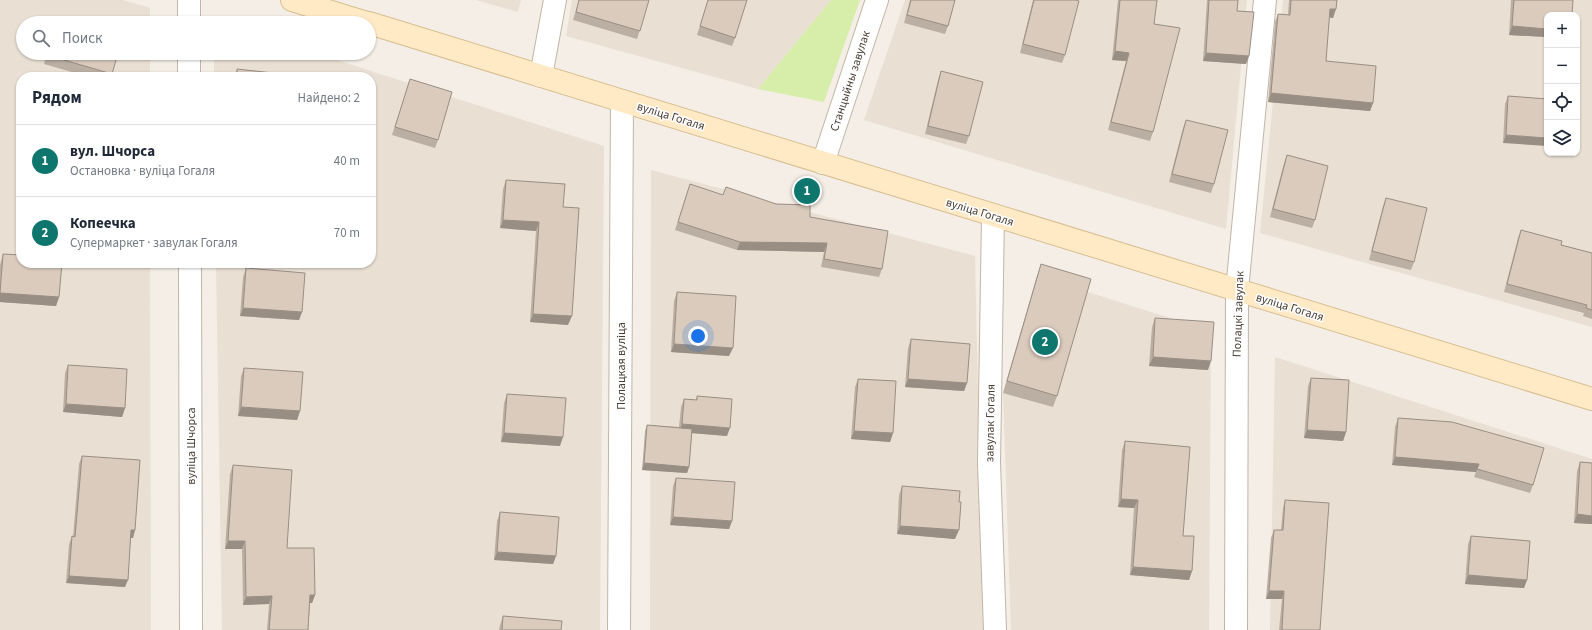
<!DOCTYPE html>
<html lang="ru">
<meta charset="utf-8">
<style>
body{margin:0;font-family:"Source Sans 3",sans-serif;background:#f2f2f3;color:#1f2937}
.controls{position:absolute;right:12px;top:12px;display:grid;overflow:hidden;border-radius:8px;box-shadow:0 1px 3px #0004}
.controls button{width:36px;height:36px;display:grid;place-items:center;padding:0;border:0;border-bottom:1px solid #e0e1e3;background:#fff;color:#1f2937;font:20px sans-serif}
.you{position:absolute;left:698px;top:336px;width:14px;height:14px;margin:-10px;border:3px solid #fff;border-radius:50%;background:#1a73e8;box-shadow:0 0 0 6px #1a73e833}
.badge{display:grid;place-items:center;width:26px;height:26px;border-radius:50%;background:#0f766e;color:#fff;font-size:13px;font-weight:700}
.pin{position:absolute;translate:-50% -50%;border:2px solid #fff;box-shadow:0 1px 4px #0006}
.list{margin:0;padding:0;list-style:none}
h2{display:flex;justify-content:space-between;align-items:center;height:52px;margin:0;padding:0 16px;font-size:17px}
h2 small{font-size:13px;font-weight:400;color:#747a83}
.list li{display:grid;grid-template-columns:26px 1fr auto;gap:12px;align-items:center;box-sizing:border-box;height:72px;padding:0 16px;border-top:1px solid #e0e1e3}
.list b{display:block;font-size:15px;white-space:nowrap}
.list p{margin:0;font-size:13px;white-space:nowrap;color:#747a83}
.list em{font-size:13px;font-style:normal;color:#747a83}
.icon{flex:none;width:22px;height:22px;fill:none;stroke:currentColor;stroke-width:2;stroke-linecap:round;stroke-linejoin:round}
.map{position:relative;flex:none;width:1592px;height:630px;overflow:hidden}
.search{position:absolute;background:#fff;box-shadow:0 1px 3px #0004;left:16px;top:16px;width:360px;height:44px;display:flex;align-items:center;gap:10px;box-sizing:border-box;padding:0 14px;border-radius:22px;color:#747a83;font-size:15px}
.panel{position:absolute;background:#fff;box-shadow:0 1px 3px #0004;left:16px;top:72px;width:360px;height:196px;border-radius:16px}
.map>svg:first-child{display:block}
</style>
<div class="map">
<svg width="1592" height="630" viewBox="0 0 1592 630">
<rect width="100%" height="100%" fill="#f4eee6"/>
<g fill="#e9dfd3" fill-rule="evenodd">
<path d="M 0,0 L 123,0 L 150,8 L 150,23 L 23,23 L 23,53 L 150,53 L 150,77 L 21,77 L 21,263 L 150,263 L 151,630 L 0,630 Z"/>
<path d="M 476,0 L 521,0 L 518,12 Z"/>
<path d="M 572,0 L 831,0 L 758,89 L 566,36 Z"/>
<path d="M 905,0 L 1247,0 L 1226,229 L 864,120 Z"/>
<path d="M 1283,0 L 1592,0 L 1592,327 L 1260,233 ZM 1547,15 L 1577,15 L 1577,153 L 1547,153 Z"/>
<path d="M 214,53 L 315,53 L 604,146 L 600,630 L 222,630 L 216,263 L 371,263 L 371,77 L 214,77 Z"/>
<path d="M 651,170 L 975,256 L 983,630 L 650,630 Z"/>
<path d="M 1037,276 L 1211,331 L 1209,630 L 1011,630 L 1003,393 Z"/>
<path d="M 1275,357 L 1592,459 L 1592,630 L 1270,630 Z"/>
</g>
<path fill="#d7edaa" d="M 831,0 L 860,0 L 824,102 L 758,89 Z"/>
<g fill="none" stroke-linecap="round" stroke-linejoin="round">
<g stroke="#c1b5a7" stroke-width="24">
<g id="minor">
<path d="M 189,0 L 189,23"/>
<path d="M 189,53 L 189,77"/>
<path d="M 541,76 L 555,0"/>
<path d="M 823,163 L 877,0"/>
<path d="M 993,216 L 989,463 L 995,630"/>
<path d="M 190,263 L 191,630"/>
<path d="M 619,630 L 622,101"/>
<path d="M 1236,630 L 1237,290 L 1265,0"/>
</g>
</g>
<g stroke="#d8bd91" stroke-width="24">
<g id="secondary">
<path d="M 292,0 L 367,23"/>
<path d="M 369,23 L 1592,399"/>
</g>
</g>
<use href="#minor" stroke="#fff" stroke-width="22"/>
<use href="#secondary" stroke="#ffeac5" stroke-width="22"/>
</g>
<g fill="#bbafa3">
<path d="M 579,0 L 649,0 L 637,39 L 573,20 Z"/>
<path d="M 708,0 L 735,38 L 732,46 L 697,35 Z"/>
<path d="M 910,0 L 955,0 L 948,26 L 945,34 L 904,23 Z"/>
<path d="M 1033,0 L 1076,0 L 1065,55 L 1062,63 L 1020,53 Z"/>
<path d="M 1118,0 L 1157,0 L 1154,24 L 1153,132 L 1150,141 L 1108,130 L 1126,61 L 1112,60 Z"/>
<path d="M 1207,0 L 1238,0 L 1237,11 L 1246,64 L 1203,61 Z"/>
<path d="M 1289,0 L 1337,0 L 1333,18 L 1329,17 L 1326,61 L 1373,103 L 1370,111 L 1268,102 L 1275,22 L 1278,14 L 1288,15 Z"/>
<path d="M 1511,0 L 1573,0 L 1547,15 L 1547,37 L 1509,35 Z"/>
<path d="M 47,53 L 118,53 L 111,77 L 89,77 L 44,64 Z"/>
<path d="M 237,69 L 291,77 L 235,77 Z"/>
<path d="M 941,71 L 969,136 L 966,144 L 925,134 L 938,80 Z"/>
<path d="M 410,79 L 438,140 L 435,148 L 392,135 Z"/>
<path d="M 1508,96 L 1547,99 L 1503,143 L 1505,104 Z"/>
<path d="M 1186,120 L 1214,184 L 1211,193 L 1169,182 L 1183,128 Z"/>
<path d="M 1287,155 L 1315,220 L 1312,228 L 1270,217 L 1284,163 Z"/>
<path d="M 506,180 L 563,207 L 568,325 L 530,322 L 536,231 L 500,228 L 503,189 Z"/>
<path d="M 687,193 L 723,195 L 810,217 L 882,269 L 879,277 L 821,267 L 824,252 L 737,250 L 675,230 Z"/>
<path d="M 1386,198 L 1414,262 L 1411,270 L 1369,260 L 1383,206 Z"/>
<path d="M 1521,230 L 1561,245 L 1592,253 L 1592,319 L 1583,316 L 1584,313 L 1504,292 L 1518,238 Z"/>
<path d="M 3,254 L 59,297 L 56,306 L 0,302 L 0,265 Z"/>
<path d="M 1041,264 L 1057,396 L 1053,407 L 1003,393 L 1037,276 Z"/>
<path d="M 246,268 L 302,312 L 299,320 L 240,316 L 243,277 Z"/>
<path d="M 677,292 L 729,356 L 671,352 L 674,301 Z"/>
<path d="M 1155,318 L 1208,370 L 1149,366 L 1152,327 Z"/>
<path d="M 911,339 L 967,383 L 964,391 L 905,387 L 908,348 Z"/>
<path d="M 68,365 L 125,408 L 122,417 L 63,412 L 65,373 Z"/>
<path d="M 244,368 L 300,411 L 297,420 L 238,416 L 241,376 Z"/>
<path d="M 1311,378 L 1346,432 L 1343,441 L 1304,438 L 1308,386 Z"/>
<path d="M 858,379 L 893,433 L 890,442 L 851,439 L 855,387 Z"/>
<path d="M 507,394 L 560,446 L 501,442 L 504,403 Z"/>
<path d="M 697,396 L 727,436 L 692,433 L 689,467 L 687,473 L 642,470 L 645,431 L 647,425 L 679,427 L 681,407 L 684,399 L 696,400 Z"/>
<path d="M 1398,418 L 1533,485 L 1530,493 L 1474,477 L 1476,472 L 1392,465 L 1395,427 Z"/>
<path d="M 1125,441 L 1183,536 L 1192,571 L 1189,580 L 1130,575 L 1134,508 L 1118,507 L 1122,450 Z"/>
<path d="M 82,456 L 135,530 L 133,538 L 131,538 L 125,587 L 66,583 L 69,544 L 72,536 L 73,537 L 79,464 Z"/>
<path d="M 1580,462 L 1592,463 L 1592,524 L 1574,523 L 1577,471 Z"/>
<path d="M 233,465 L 287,548 L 315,595 L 312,603 L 310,603 L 308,630 L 267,630 L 269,604 L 243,605 L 242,549 L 225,549 L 230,474 Z"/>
<path d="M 676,478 L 732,521 L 729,529 L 670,525 L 673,486 Z"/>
<path d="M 902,486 L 955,539 L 897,534 L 899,495 Z"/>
<path d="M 1285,500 L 1320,630 L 1279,630 L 1282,599 L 1266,599 L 1271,538 L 1274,530 L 1281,530 L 1283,508 Z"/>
<path d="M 500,512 L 556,556 L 553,564 L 494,560 L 497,521 Z"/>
<path d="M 1471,536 L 1527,580 L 1524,588 L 1465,584 L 1468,544 Z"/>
<path d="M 503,616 L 561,630 L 499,630 L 500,625 Z"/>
</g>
<g fill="#998e84">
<path d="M 1330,9 L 1336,9 L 1333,18 L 1327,17 Z"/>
<path d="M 1512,26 L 1547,29 L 1547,37 L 1509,35 Z"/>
<path d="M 1115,51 L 1129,53 L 1126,61 L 1112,60 Z"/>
<path d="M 1206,53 L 1249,56 L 1246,64 L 1203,61 Z"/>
<path d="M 1271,93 L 1373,103 L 1370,111 L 1268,102 Z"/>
<path d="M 1506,135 L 1547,138 L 1547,146 L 1503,143 Z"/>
<path d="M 503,220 L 539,222 L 536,231 L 500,228 Z"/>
<path d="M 740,242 L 827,243 L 824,252 L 737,250 Z"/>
<path d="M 0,293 L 59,297 L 56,306 L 0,302 Z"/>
<path d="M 243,308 L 302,312 L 299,320 L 240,316 Z"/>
<path d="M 533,314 L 572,316 L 568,325 L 530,322 Z"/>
<path d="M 674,344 L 733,348 L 729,356 L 671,352 Z"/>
<path d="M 1153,357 L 1211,361 L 1208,370 L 1149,366 Z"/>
<path d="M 908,379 L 967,383 L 964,391 L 905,387 Z"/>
<path d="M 66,404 L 125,408 L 122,417 L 63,412 Z"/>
<path d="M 241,407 L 300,411 L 297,420 L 238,416 Z"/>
<path d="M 682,424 L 730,428 L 727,436 L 679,432 Z"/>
<path d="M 1307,430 L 1346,432 L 1343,441 L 1304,438 Z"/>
<path d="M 854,431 L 893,433 L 890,442 L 851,439 Z"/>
<path d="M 504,433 L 563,437 L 560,446 L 501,442 Z"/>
<path d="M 1395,457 L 1479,464 L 1476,472 L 1392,465 Z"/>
<path d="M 644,463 L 689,467 L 687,473 L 642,470 Z"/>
<path d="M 1121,499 L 1138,500 L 1134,508 L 1118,507 Z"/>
<path d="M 1577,514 L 1592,516 L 1592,524 L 1574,523 Z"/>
<path d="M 673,517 L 732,521 L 729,529 L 670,525 Z"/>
<path d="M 900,526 L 959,530 L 955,539 L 897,534 Z"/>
<path d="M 131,530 L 135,530 L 133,538 L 128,538 Z"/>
<path d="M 228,541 L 245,541 L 242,549 L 225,549 Z"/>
<path d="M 497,552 L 556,556 L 553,564 L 494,560 Z"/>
<path d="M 1133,567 L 1192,571 L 1189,580 L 1130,575 Z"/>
<path d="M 1468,575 L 1527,580 L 1524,588 L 1465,584 Z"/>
<path d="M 69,576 L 128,580 L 125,587 L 66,583 Z"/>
<path d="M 1269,591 L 1284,591 L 1282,599 L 1266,599 Z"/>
<path d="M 310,595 L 315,595 L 312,603 L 308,603 Z"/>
<path d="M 272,596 L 269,604 L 243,605 L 246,597 Z"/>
</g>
<g fill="#dacbbd" stroke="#998e84">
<path d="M 579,0 L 649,0 L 640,31 L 576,12 Z"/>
<path d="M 708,0 L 747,0 L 735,38 L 700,26 Z"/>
<path d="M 911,0 L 955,0 L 948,26 L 907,15 Z"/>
<path d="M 1034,0 L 1076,0 L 1079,1 L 1065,55 L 1023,44 Z"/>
<path d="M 1120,0 L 1157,0 L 1154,24 L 1180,28 L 1153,132 L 1111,122 L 1129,53 L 1115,51 Z"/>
<path d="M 1209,0 L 1238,0 L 1237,11 L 1254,12 L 1249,56 L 1206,53 Z"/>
<path d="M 1291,0 L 1337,0 L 1336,9 L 1330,9 L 1326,61 L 1376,66 L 1373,103 L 1271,93 L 1278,14 L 1290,15 Z"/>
<path d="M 1514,0 L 1573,0 L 1572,15 L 1547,15 L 1547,29 L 1512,26 Z"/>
<path d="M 58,17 L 77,23 L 56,23 Z"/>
<path d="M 48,53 L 118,53 L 112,74 L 47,55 Z"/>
<path d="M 237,69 L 291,75 L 291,77 L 237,77 Z"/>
<path d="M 941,71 L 983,82 L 969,136 L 928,126 Z"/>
<path d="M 410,79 L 452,92 L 438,140 L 395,127 Z"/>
<path d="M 1508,96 L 1547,99 L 1547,138 L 1506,135 Z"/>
<path d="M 1186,120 L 1228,130 L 1214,184 L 1172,174 Z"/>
<path d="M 1287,155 L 1328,166 L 1315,220 L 1273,209 Z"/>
<path d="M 506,180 L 565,184 L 563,207 L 579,208 L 572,316 L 533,314 L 539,222 L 503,220 Z"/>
<path d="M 690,184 L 723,195 L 726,187 L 776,204 L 810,205 L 810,217 L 888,231 L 882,269 L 824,259 L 827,243 L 740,242 L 678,222 Z"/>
<path d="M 1386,198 L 1427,208 L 1414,262 L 1372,251 Z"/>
<path d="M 1521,230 L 1562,241 L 1561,245 L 1592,253 L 1592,310 L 1586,308 L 1587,305 L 1507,284 Z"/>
<path d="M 3,254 L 21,255 L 21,263 L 62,263 L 59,297 L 0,293 Z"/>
<path d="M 1041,264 L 1091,279 L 1057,396 L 1007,381 Z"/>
<path d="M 246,268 L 305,273 L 302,312 L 243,308 Z"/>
<path d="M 677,292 L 736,296 L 733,348 L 674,344 Z"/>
<path d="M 1155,318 L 1214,322 L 1211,361 L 1153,357 Z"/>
<path d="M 911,339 L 970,344 L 967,383 L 908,379 Z"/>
<path d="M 68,365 L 127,369 L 125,408 L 66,404 Z"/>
<path d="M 244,368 L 303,372 L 300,411 L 241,407 Z"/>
<path d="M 1311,378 L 1349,380 L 1346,432 L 1307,430 Z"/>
<path d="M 858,379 L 896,381 L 893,433 L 854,431 Z"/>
<path d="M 507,394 L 566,398 L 563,437 L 504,433 Z"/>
<path d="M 697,396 L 732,399 L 730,428 L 682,424 L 684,399 L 697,400 Z"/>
<path d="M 1398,418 L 1452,422 L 1544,448 L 1533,485 L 1477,469 L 1479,464 L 1395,457 Z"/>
<path d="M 647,425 L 692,429 L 689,467 L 644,463 Z"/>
<path d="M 1125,441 L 1190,447 L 1183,536 L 1194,536 L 1192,571 L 1133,567 L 1138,500 L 1121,499 Z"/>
<path d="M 82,456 L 140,460 L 135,530 L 131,530 L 128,580 L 69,576 L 72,536 L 75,537 Z"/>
<path d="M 1580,462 L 1592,463 L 1592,516 L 1577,514 Z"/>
<path d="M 233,465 L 292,470 L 287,548 L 314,548 L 315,595 L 310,595 L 308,630 L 269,630 L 272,596 L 246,597 L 245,541 L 228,541 Z"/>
<path d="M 676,478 L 735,482 L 732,521 L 673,517 Z"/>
<path d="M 902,486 L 960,491 L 959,502 L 961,502 L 959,530 L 900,526 Z"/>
<path d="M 1285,500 L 1329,503 L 1320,630 L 1282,630 L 1284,591 L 1269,591 L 1274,530 L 1283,530 Z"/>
<path d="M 500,512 L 559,517 L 556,556 L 497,552 Z"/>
<path d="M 1471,536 L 1530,541 L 1527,580 L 1468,575 Z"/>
<path d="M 503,616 L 562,621 L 561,630 L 502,630 Z"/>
</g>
<g text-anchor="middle" stroke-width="3" stroke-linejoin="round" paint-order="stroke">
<g font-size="12" fill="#483e34" stroke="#fff">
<text transform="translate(850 81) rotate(-72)" y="4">Станцыйны завулак</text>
<text transform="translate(671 116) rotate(17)" y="4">вуліца Гогаля</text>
<text transform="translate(980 212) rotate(17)" y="4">вуліца Гогаля</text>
<text transform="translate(1290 307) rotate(17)" y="4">вуліца Гогаля</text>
<text transform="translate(1238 314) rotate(-88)" y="4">Полацкі завулак</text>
<text transform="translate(621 366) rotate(-90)" y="4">Полацкая вуліца</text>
<text transform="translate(990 423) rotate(-89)" y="4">завулак Гогаля</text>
<text transform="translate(191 446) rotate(-90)" y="4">вуліца Шчорса</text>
</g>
</g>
</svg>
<div class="controls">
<button>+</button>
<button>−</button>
<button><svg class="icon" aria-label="locate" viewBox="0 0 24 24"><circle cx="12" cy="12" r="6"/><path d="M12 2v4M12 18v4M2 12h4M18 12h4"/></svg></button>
<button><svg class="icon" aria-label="layers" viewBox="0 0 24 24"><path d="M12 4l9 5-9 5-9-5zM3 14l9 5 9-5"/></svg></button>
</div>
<div class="you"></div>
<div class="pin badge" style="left:807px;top:191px">1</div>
<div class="pin badge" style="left:1045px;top:342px">2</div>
<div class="search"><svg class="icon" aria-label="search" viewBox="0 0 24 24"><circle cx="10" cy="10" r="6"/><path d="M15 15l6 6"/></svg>Поиск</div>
<section class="panel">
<h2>Рядом<small>Найдено: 2</small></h2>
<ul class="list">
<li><span class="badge">1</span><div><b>вул. Шчорса</b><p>Остановка · вуліца Гогаля</p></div><em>40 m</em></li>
<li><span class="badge">2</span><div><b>Копеечка</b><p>Супермаркет · завулак Гогаля</p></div><em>70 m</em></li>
</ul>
</section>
</div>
